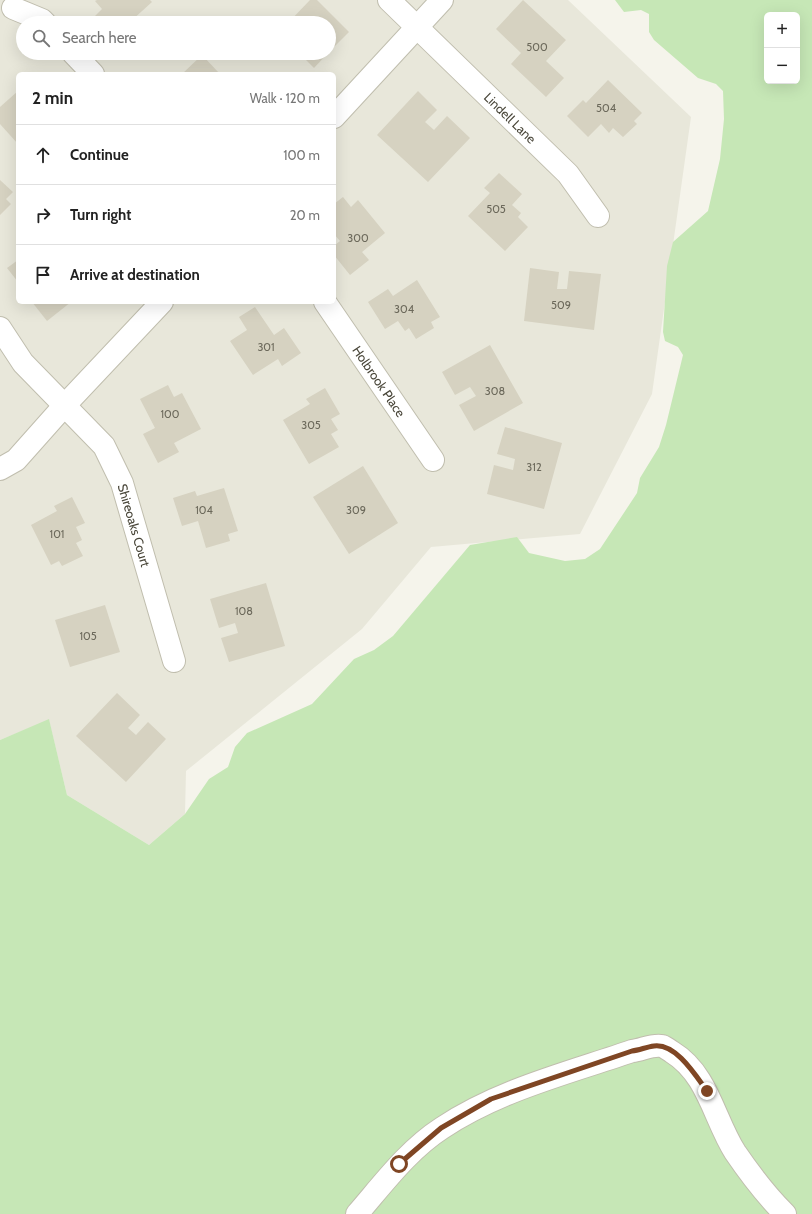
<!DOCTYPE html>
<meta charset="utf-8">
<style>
body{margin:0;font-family:Cabin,sans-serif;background:#f2f2f2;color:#222}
.controls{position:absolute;right:12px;top:12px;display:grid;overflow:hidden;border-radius:6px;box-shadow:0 4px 16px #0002}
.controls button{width:36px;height:36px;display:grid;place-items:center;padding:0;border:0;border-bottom:1px solid #e0e0e0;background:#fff;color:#222;font:20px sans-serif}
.stop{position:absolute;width:12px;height:12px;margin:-9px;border:3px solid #7f4624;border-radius:50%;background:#fff}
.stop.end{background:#7f4624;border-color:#fff;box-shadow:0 1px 4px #0008}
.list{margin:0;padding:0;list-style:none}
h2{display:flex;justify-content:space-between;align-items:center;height:52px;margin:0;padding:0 16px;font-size:17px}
h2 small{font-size:13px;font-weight:400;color:#767676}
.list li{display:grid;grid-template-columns:26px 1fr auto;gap:12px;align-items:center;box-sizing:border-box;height:60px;padding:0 16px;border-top:1px solid #e0e0e0}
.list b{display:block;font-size:15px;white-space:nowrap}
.list em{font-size:13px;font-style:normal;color:#767676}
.icon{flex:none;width:22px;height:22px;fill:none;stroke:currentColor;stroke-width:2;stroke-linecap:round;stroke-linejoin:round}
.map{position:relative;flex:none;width:812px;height:1214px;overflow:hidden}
.search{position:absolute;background:#fff;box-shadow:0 4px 16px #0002;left:16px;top:16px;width:320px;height:44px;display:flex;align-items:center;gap:10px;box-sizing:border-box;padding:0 14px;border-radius:22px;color:#767676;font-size:15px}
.panel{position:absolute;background:#fff;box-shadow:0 4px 16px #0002;left:16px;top:72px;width:320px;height:232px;border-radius:6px}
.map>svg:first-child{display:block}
</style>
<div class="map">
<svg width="812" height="1214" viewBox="0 0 812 1214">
<rect width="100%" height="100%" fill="#f5f4eb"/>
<path fill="#e8e7da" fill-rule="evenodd" d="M 0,0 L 568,0 L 691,117 L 652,394 L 580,534 L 431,547 L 362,629 L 186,771 L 185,814 L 149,845 L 67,795 L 49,720 L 0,740 ZM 23,23 L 329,23 L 329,53 L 23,53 ZM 18,74 L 334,74 L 334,302 L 18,302 Z"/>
<path fill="#c6e7b6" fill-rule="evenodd" d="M 615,0 L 812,0 L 812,1214 L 0,1214 L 0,740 L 49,719 L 67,795 L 149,845 L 185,814 L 209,779 L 228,767 L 235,747 L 247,733 L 312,704 L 354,659 L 374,650 L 393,636 L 470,545 L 517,537 L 529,553 L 565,561 L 585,559 L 600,549 L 637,493 L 640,478 L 659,447 L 666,425 L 683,355 L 678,347 L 665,341 L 663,332 L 667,266 L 673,242 L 708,211 L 720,159 L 724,119 L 723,91 L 716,84 L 698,78 L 654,40 L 649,32 L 649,14 L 641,10 L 624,12 ZM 767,15 L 797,15 L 797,81 L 767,81 Z"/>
<g fill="#d6d2c1">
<path d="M 97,0 L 150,0 L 152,2 L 131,21 L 133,23 L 99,23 L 94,17 L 102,9 L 95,1 Z"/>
<path d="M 310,0 L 317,0 L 349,32 L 329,52 L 329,23 L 288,23 Z"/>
<path d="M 523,0 L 566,40 L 546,61 L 564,78 L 546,97 L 511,64 L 521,53 L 496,29 Z"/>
<path d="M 299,53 L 328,53 L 314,68 Z"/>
<path d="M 202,55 L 220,74 L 182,74 Z"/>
<path d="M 608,80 L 642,113 L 634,121 L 637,124 L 623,137 L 613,128 L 609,133 L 601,124 L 588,137 L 567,116 L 583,100 L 586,103 Z"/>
<path d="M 18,91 L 18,144 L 0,124 L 0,107 Z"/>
<path d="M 418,91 L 437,110 L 425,122 L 434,130 L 447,116 L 470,138 L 428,182 L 377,135 Z"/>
<path d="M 499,173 L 522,194 L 512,205 L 521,213 L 518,217 L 528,227 L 505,251 L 468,216 L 490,193 L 484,188 Z"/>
<path d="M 0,180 L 13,192 L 6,199 L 11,204 L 0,215 Z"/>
<path d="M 343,197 L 351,207 L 358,200 L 385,233 L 362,252 L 369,260 L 350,275 L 334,255 L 334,246 L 340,241 L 334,234 L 334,204 Z"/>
<path d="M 18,260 L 18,282 L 7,268 Z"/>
<path d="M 530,268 L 559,272 L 557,289 L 567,289 L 569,271 L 601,274 L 594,330 L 524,321 Z"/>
<path d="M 417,280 L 440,317 L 431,322 L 434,328 L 416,339 L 409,328 L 405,331 L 398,321 L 385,329 L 368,302 L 388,289 L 393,296 Z"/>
<path d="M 32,302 L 71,302 L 47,321 Z"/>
<path d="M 255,307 L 274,335 L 284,328 L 301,353 L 282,366 L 278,359 L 253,375 L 230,341 L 247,330 L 239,317 Z"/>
<path d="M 490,345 L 523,403 L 474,431 L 459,405 L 476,396 L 470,387 L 455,395 L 442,372 Z"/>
<path d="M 168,385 L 174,397 L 182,393 L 201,429 L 174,443 L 179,452 L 158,463 L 143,434 L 155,428 L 140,399 Z"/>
<path d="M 325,388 L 340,414 L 331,419 L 338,430 L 331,434 L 339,447 L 309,464 L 283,420 L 310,404 L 306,399 Z"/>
<path d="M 505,427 L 562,443 L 544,509 L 487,494 L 494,465 L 513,470 L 515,459 L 497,454 Z"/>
<path d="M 363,466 L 398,523 L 349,554 L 313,497 Z"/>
<path d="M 224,488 L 238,531 L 228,534 L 230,541 L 206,548 L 198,521 L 182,526 L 173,498 L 195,491 L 197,496 Z"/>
<path d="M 72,497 L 85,523 L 76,527 L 82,540 L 76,543 L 83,556 L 62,566 L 59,561 L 51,565 L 31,525 L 57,511 L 54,506 Z"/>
<path d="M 266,583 L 285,646 L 229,662 L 221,638 L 238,633 L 235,623 L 219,628 L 210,599 Z"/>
<path d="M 105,605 L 120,652 L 70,667 L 55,620 Z"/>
<path d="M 117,693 L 140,715 L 128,728 L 136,735 L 148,722 L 166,739 L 126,782 L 76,736 Z"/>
</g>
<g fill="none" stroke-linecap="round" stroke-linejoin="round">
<g stroke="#c0beae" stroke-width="24">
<g id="minor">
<path id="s1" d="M 389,0 L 568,174 L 598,216"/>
<path d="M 13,8 L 42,20 L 45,23"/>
<path d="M 73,53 L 93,74"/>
<path d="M 334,117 L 442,0"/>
<path id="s2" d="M 325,302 L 433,460"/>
<path id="s3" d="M 0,328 L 23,363 L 104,446 L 122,483 L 174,661"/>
<path d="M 0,469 L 16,460 L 64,406 L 162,302"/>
<path d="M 357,1214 C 383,1184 408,1150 442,1128 C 499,1090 568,1073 632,1051 C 642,1050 652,1044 662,1046 C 665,1047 669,1050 672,1052 C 708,1074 714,1119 735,1152 C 750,1174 766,1195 785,1214"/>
</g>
</g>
<use href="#minor" stroke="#fff" stroke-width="22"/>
</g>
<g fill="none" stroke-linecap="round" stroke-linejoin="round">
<path stroke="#7f4624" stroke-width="5" d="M 399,1164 L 441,1128 L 491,1099 L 632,1051 C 640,1050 646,1047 654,1046 C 676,1043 696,1076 707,1091"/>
</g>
<g text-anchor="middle" stroke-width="3" stroke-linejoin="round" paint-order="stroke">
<g font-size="11" fill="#6c695b">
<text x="537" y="51">500</text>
<text x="606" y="112">504</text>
<text x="496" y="213">505</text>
<text x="358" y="242">300</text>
<text x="561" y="309">509</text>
<text x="404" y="313">304</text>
<text x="266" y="351">301</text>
<text x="495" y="395">308</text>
<text x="170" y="418">100</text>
<text x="311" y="429">305</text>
<text x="534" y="471">312</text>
<text x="204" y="514">104</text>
<text x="356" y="514">309</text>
<text x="57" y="538">101</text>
<text x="244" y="615">108</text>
<text x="88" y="640">105</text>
</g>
<g font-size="13" fill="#494639" stroke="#fff">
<text dy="5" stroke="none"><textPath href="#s1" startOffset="169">Lindell Lane</textPath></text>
<text dy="5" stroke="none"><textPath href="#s2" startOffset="96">Holbrook Place</textPath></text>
<text dy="5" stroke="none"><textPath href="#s3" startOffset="243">Shireoaks Court</textPath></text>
</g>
</g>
</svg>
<div class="controls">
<button>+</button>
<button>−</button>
</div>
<div class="stop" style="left:399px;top:1164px"></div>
<div class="stop end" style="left:707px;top:1091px"></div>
<div class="search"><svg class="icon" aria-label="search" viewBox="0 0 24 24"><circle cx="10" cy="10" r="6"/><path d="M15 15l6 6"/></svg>Search here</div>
<section class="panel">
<h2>2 min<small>Walk · 120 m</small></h2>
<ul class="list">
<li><svg class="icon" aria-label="ahead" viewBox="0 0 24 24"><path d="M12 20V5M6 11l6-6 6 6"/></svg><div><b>Continue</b></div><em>100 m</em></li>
<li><svg class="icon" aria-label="right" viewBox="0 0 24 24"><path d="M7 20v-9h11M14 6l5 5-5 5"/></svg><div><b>Turn right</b></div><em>20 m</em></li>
<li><svg class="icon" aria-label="arrive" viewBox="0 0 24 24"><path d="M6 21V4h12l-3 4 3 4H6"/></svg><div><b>Arrive at destination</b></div></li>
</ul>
</section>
</div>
